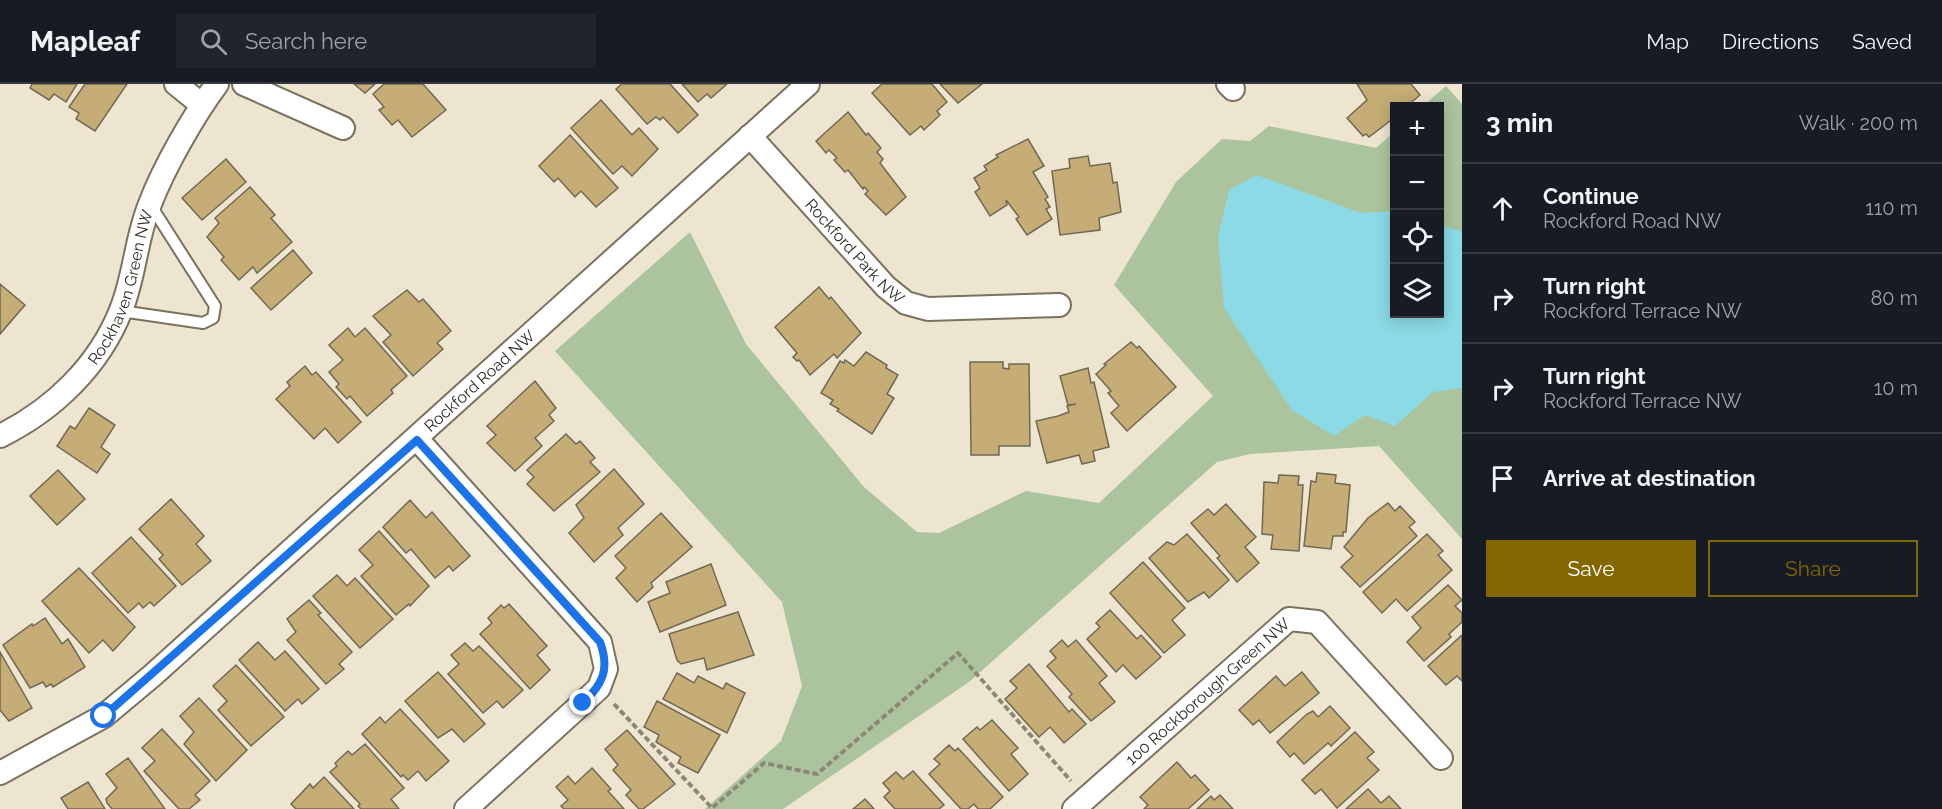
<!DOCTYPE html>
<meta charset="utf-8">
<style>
body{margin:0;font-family:Raleway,sans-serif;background:#20242c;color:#f1f3f6}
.controls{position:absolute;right:18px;top:18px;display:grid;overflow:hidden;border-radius:0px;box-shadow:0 3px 15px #0003}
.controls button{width:54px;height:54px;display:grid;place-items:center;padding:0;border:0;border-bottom:2px solid #363941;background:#171b24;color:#f1f3f6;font:30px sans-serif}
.stop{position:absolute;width:18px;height:18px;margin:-14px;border:4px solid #1a73e8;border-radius:50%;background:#fff}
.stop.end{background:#1a73e8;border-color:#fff;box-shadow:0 2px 6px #0008}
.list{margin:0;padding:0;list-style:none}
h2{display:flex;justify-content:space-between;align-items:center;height:78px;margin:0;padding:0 24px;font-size:26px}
h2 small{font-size:20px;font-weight:400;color:#9ea1a6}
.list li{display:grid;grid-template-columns:39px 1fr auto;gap:18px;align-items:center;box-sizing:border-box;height:90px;padding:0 24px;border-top:2px solid #363941}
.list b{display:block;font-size:22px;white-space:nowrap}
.list p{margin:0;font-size:20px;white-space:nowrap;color:#9ea1a6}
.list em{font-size:20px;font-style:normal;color:#9ea1a6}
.actions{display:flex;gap:12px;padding:18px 24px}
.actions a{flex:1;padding:14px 0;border:2px solid #836700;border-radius:0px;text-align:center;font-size:21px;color:#836700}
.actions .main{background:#836700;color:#fff}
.icon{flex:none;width:33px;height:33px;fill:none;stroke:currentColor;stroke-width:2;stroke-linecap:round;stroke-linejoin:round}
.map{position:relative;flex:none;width:1462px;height:725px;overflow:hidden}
header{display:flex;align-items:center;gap:36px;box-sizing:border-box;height:84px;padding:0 30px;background:#171b24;border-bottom:2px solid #363941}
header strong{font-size:28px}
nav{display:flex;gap:33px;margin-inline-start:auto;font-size:21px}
.search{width:420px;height:54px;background:#20242c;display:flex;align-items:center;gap:15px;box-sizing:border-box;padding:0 21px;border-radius:0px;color:#9ea1a6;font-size:22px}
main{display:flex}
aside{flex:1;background:#171b24}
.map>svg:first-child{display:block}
</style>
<header>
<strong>Mapleaf</strong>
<div class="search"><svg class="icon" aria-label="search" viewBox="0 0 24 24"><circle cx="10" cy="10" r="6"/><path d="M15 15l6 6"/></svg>Search here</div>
<nav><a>Map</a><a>Directions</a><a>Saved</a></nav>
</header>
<main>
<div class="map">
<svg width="1462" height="725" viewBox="0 0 1462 725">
<rect width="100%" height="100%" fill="#eee5d0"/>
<path fill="#abc49e" d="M 1446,2 L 1462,20 L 1462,455 L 1379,362 L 1250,370 L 1217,378 L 969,598 L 783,725 L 705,725 L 781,657 L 802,602 L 782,518 L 555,267 L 690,148 L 746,260 L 864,403 L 917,448 L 939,449 L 1026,407 L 1099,419 L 1213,312 L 1114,201 L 1176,98 L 1222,55 L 1250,57 L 1269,42 L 1376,64 L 1394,48 L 1394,230 L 1440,230 L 1440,22 L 1423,22 Z"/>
<path fill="#8bdae5" d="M 1257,91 L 1361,129 L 1394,127 L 1394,230 L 1440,230 L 1440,141 L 1462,148 L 1462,304 L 1433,308 L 1395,342 L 1365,331 L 1334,352 L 1292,326 L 1224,224 L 1218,153 L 1229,106 Z"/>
<g fill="#c5ad75" stroke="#716956" stroke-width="1.5">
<path d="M 32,0 L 77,0 L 66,18 L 54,10 L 49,16 L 30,4 Z"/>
<path d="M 85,0 L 127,0 L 95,47 L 76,35 L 79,29 L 69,23 Z"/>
<path d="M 354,0 L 375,0 L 365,9 Z"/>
<path d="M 384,0 L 423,0 L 446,26 L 412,53 L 398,36 L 392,41 L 379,26 L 384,23 L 373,10 Z"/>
<path d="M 622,0 L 670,0 L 698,31 L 678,49 L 663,33 L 660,36 L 656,33 L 647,40 L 616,5 Z"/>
<path d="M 682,0 L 727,0 L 711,14 L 707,10 L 698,18 Z"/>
<path d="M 882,0 L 932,0 L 947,18 L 937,27 L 940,31 L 924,46 L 921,42 L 910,51 L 872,9 Z"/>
<path d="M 940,0 L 982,0 L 958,19 Z"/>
<path d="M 1357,0 L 1411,0 L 1420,11 L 1407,22 L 1394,22 L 1394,34 L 1369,53 L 1366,50 L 1363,52 L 1347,34 L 1367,16 Z"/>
<path d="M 601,16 L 632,51 L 639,44 L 658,65 L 632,92 L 622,82 L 613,90 L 571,44 Z"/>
<path d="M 848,28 L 866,51 L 868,49 L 881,64 L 877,68 L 883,75 L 880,79 L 906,113 L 886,131 L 865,110 L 868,107 L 864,103 L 863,105 L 848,86 L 845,88 L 834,76 L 837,74 L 829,66 L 826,69 L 816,57 Z"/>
<path d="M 570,51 L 618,104 L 596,123 L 581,107 L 575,113 L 558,94 L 554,98 L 539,82 Z"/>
<path d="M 1028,55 L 1044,82 L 1033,88 L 1048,113 L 1045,115 L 1050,123 L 1046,125 L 1052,135 L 1027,151 L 1016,135 L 1019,133 L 1006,116 L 1007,121 L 990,132 L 975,108 L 980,104 L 974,94 L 987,86 L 984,82 L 998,73 L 996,71 Z"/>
<path d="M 1088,72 L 1090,82 L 1110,79 L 1113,99 L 1117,98 L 1121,128 L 1099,134 L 1100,146 L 1060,151 L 1052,87 L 1070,84 L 1069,75 Z"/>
<path d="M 226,75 L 246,98 L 202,136 L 182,114 Z"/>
<path d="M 250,103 L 275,131 L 271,134 L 292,158 L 257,189 L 253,183 L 239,196 L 221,176 L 224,173 L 207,153 L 219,139 L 215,134 Z"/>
<path d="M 293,166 L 312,189 L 271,226 L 251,204 Z"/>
<path d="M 0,200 L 25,221 L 0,250 Z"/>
<path d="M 819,203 L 829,215 L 831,213 L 861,249 L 837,274 L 834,270 L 810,291 L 799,276 L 797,277 L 793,273 L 797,269 L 775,243 Z"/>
<path d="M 407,206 L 419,218 L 423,215 L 451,247 L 437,259 L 443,265 L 413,292 L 383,258 L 391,251 L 373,232 Z"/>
<path d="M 348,244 L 355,253 L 365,244 L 407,292 L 391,306 L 393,309 L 367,332 L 350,312 L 347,315 L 336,303 L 339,300 L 329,288 L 343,276 L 329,261 Z"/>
<path d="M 1131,258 L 1137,264 L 1139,262 L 1176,303 L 1127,347 L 1111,329 L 1119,322 L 1108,309 L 1111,307 L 1096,290 L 1106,281 L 1104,280 Z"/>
<path d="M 866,268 L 887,281 L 886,284 L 898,291 L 887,310 L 894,314 L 872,350 L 837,327 L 839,325 L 830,320 L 833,316 L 821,309 L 840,277 L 844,279 L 845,276 L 854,282 Z"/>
<path d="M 970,278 L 1003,278 L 1003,284 L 1009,285 L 1009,280 L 1029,280 L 1030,362 L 999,362 L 999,371 L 971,371 Z"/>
<path d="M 305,282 L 312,291 L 316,288 L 361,338 L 338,359 L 325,344 L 314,355 L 276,315 L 290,302 L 287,298 Z"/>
<path d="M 1088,284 L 1091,299 L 1094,298 L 1109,363 L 1093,367 L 1095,377 L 1082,380 L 1079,371 L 1047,379 L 1036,337 L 1058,332 L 1069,328 L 1067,322 L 1076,320 L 1068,321 L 1060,292 Z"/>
<path d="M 535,297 L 556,324 L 549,331 L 554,337 L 535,354 L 542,362 L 515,387 L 487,359 L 496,351 L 487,342 Z"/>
<path d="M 89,324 L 115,341 L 101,363 L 110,370 L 97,389 L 57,362 L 70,342 L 75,345 Z"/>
<path d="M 566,350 L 576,360 L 580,357 L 595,374 L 590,378 L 600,388 L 554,427 L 527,400 L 534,393 L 527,386 Z"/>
<path d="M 614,385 L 644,420 L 618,444 L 623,451 L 594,478 L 569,449 L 584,434 L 576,421 Z"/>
<path d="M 58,386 L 85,415 L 57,441 L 30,412 Z"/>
<path d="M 1317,389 L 1336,391 L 1335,399 L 1350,401 L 1346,448 L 1343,448 L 1343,452 L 1333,452 L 1331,465 L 1304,462 L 1311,397 L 1316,398 Z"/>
<path d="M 1279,391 L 1299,392 L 1298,401 L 1303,401 L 1299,467 L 1271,465 L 1273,451 L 1262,450 L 1264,398 L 1278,399 Z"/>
<path d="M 171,415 L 204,452 L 196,460 L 211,477 L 182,501 L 159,475 L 163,471 L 139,445 Z"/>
<path d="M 410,416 L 426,434 L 432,428 L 470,472 L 453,487 L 449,482 L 435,494 L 411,465 L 406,469 L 383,443 Z"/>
<path d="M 1388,419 L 1395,427 L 1400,422 L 1415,438 L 1409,443 L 1417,452 L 1360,503 L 1341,483 L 1353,472 L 1344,463 L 1368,434 Z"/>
<path d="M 1226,420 L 1256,453 L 1245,463 L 1259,479 L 1237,498 L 1217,474 L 1220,472 L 1191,439 L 1208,425 L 1214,431 Z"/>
<path d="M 661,429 L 692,463 L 651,499 L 653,503 L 637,518 L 616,494 L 626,484 L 615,472 Z"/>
<path d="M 379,447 L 429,502 L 410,522 L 409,520 L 396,531 L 361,492 L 373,481 L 359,466 Z"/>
<path d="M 1187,450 L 1229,496 L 1209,514 L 1204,508 L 1188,518 L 1149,474 L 1167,458 L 1174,461 Z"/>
<path d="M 1427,450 L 1443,467 L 1438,471 L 1452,486 L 1407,527 L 1396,515 L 1382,529 L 1363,508 Z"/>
<path d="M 131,453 L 176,502 L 154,522 L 150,518 L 143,524 L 139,519 L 128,529 L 92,489 Z"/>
<path d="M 1143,478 L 1185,524 L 1172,536 L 1185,551 L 1164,569 L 1110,509 Z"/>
<path d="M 711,480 L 726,521 L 660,548 L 648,518 L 670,509 L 666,498 Z"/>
<path d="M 79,484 L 135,543 L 113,567 L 103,556 L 89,569 L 42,517 Z"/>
<path d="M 337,491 L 347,502 L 355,494 L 393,535 L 360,564 L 313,512 Z"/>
<path d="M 1448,501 L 1462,516 L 1455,522 L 1462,529 L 1462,538 L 1449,550 L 1451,553 L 1424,577 L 1407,558 L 1421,544 L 1412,533 Z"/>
<path d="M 309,516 L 321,529 L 318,531 L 352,568 L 339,580 L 344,585 L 326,600 L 287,556 L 296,548 L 287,535 Z"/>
<path d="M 509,520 L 547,562 L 537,571 L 550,586 L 530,605 L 480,550 L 492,539 L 488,534 L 501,521 L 504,524 Z"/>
<path d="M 1110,526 L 1137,555 L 1141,551 L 1161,573 L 1136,595 L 1123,581 L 1116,588 L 1087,555 L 1100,543 L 1096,539 Z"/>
<path d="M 738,528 L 754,571 L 707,586 L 704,574 L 681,580 L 677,576 L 669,550 Z"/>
<path d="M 45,534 L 62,560 L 68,555 L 85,583 L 53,603 L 51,600 L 46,603 L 43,598 L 30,604 L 3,561 L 32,540 L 33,542 Z"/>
<path d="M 1462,551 L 1462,597 L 1457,592 L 1446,601 L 1428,582 Z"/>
<path d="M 1062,556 L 1068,563 L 1076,556 L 1107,592 L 1099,599 L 1115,618 L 1091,637 L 1069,613 L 1072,610 L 1047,582 L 1056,574 L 1050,567 Z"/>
<path d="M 258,558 L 275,576 L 285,567 L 319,605 L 302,620 L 298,615 L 285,627 L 239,576 Z"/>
<path d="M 465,559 L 473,567 L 479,562 L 523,606 L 503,624 L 497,617 L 483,629 L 448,590 L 459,580 L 451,571 Z"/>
<path d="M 0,568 L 32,624 L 9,637 L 0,626 Z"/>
<path d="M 1029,580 L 1069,628 L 1072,625 L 1086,640 L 1064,659 L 1050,643 L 1039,653 L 1005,615 L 1017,604 L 1010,597 Z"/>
<path d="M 236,581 L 284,633 L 251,662 L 218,626 L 227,617 L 213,602 Z"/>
<path d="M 438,588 L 485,640 L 464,658 L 452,645 L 438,654 L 405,617 Z"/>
<path d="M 1302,588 L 1319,609 L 1270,649 L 1259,636 L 1253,641 L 1239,626 L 1276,592 L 1285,602 Z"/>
<path d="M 677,589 L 694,599 L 698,592 L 723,605 L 726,599 L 745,609 L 727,649 L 663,615 Z"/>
<path d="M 199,614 L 247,666 L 216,697 L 184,660 L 194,648 L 180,632 Z"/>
<path d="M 657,617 L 720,651 L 698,689 L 678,679 L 681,673 L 656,658 L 659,651 L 644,643 Z"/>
<path d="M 1330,622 L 1350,644 L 1331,662 L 1328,659 L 1304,680 L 1294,669 L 1290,673 L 1277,658 L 1307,630 L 1313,627 L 1318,633 Z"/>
<path d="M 400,625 L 449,677 L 426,697 L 418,687 L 408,696 L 403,691 L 401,693 L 362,650 L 380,633 L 385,639 Z"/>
<path d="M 992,636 L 1018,664 L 1011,670 L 1028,690 L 1009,707 L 963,655 L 977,643 L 980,646 Z"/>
<path d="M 162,645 L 210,697 L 195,711 L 200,716 L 189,725 L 179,725 L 144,687 L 155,677 L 142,664 Z"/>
<path d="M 627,646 L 675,700 L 643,725 L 639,725 L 626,711 L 631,706 L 613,686 L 618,681 L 605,665 Z"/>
<path d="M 1355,648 L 1374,668 L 1367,674 L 1379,686 L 1337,724 L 1321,705 L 1315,710 L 1302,696 Z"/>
<path d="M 365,660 L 404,704 L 391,715 L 399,725 L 361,725 L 358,722 L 360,720 L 330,688 L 337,682 L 335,679 L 348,667 L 352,671 Z"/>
<path d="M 949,661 L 955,667 L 958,664 L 1003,713 L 990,725 L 978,725 L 974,720 L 968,725 L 961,725 L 929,690 L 940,680 L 934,675 Z"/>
<path d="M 128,674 L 165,725 L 112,725 L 107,719 L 106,715 L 117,704 L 106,690 Z"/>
<path d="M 1177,678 L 1191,694 L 1195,691 L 1209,706 L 1188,725 L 1144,725 L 1148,721 L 1140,713 Z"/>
<path d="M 592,684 L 611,705 L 608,707 L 624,725 L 564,725 L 561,722 L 568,716 L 556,703 L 568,692 L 575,700 Z"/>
<path d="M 913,687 L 944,721 L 939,725 L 895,725 L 884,713 L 890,707 L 883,699 L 896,688 L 903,695 Z"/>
<path d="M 324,693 L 354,725 L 296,725 L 291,720 L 310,700 L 313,704 Z"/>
<path d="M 88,698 L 105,725 L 68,725 L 61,714 Z"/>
<path d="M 1368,705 L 1381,719 L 1389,712 L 1401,725 L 1346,725 Z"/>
<path d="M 1220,711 L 1233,725 L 1197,725 L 1211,712 L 1214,716 Z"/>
<path d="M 865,715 L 874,725 L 853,725 Z"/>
</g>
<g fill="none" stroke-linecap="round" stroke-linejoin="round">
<g stroke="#7a725f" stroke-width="14">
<path id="service" d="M 121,227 L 203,239 L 213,234 L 215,222 L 150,120"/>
</g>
<g stroke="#7a725f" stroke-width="26">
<g id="minor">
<path d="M 176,0 L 202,21"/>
<path d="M 244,0 L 343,44"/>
<path d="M 1228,0 L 1233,5"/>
<path id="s1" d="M 750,52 L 886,203 L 906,219 L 928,225 L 1059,221"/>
<path id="s2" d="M 0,352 C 53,326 99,282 121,226 C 135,192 136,153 150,120 C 164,83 194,31 217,0"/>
<path d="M 417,355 L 600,558 L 606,585 L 599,604 L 466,725"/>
<path id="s3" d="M 0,689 L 104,632 L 153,591 L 808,0"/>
<path id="s4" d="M 1074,725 L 1289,535 L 1317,538 L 1441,674"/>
</g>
</g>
<path stroke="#8d8778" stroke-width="4" stroke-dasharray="6 3" stroke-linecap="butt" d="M 614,620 L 712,724 L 764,679 L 817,690 L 958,569 L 1071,697"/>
<use href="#service" stroke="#fff" stroke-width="10"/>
<use href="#minor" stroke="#fff" stroke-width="22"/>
</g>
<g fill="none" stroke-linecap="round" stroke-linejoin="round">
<path stroke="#1a73e8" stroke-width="8" d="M 104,632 L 417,356 L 600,558 C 610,585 603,600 583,619"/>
</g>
<g text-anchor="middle" stroke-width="6" stroke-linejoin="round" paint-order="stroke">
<g font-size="16" fill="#2e2b23" stroke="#fcf2dd">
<text dy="6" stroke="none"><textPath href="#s1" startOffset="156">Rockford Park NW</textPath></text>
<text dy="6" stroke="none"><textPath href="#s2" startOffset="200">Rockhaven Green NW</textPath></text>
<text dy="6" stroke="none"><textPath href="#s3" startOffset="622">Rockford Road NW</textPath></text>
<text dy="6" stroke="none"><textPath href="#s4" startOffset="178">100 Rockborough Green NW</textPath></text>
</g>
</g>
</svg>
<div class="controls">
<button>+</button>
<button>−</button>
<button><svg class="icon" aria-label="locate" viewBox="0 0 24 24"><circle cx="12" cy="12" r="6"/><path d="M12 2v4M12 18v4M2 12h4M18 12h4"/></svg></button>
<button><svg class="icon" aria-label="layers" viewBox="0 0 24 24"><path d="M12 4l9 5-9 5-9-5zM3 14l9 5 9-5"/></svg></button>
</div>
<div class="stop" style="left:104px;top:632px"></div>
<div class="stop end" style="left:583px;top:619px"></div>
</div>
<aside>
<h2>3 min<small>Walk · 200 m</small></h2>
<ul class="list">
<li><svg class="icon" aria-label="ahead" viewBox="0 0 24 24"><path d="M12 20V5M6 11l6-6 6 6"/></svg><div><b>Continue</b><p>Rockford Road NW</p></div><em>110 m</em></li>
<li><svg class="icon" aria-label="right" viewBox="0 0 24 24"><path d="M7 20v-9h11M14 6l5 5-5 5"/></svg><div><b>Turn right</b><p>Rockford Terrace NW</p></div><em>80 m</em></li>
<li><svg class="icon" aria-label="right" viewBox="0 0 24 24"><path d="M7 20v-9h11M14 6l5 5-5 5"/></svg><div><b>Turn right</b><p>Rockford Terrace NW</p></div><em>10 m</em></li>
<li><svg class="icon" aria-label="arrive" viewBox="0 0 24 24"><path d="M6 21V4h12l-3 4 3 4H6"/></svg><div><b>Arrive at destination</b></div></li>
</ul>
<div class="actions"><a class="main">Save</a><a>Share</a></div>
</aside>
</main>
